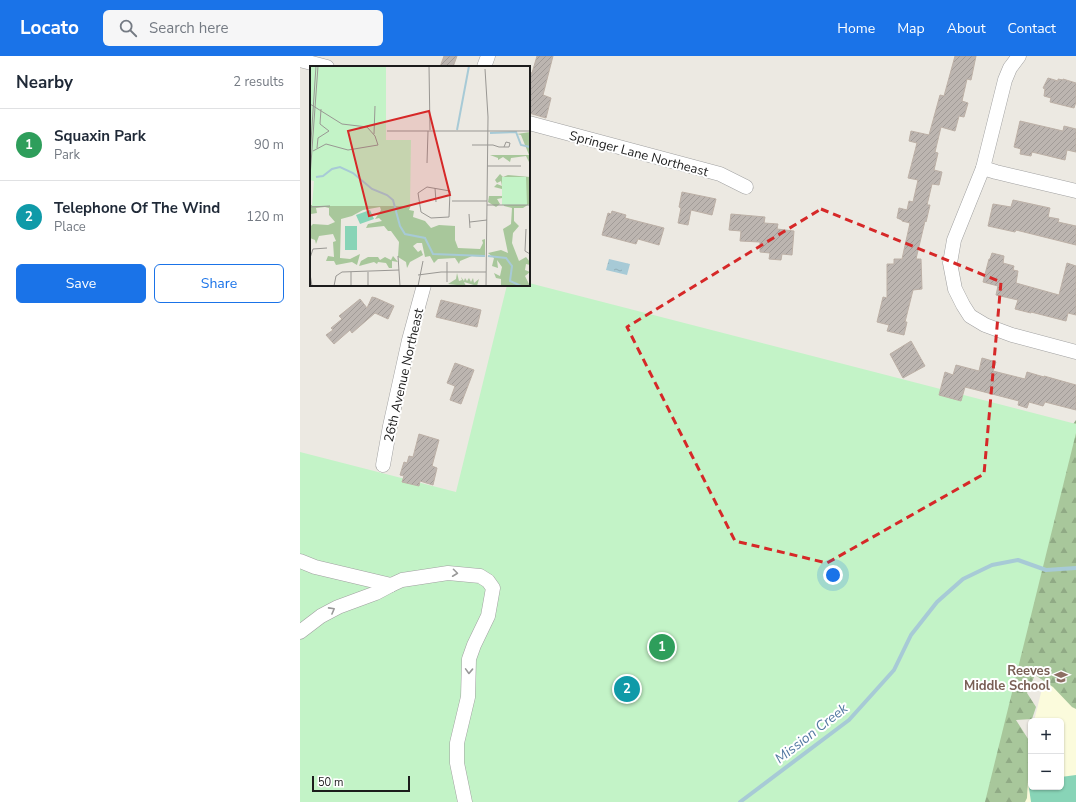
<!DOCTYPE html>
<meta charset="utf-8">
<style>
body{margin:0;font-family:"Nunito Sans",sans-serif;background:#f6f6f7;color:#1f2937}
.controls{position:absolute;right:12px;bottom:12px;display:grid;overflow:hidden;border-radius:6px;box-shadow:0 1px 3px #0004}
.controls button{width:36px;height:36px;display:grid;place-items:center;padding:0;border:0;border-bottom:1px solid #e0e1e3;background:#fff;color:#1f2937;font:20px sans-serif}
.scale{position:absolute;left:12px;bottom:10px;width:98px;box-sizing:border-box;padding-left:4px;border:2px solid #1c1c1c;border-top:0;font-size:11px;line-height:14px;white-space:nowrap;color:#1c1c1c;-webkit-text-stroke:3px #fff;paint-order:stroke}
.you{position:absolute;left:533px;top:519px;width:14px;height:14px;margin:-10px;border:3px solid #fff;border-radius:50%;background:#1a73e8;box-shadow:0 0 0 6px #1a73e833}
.badge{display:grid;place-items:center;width:26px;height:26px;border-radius:50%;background:#1a73e8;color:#fff;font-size:13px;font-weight:700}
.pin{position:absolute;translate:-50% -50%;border:2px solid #fff;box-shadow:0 1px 4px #0006}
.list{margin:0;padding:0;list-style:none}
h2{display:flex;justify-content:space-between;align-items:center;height:52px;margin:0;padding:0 16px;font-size:17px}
h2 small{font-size:13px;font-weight:400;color:#747a83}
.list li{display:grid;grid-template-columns:26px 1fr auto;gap:12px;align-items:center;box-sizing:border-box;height:72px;padding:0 16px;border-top:1px solid #e0e1e3}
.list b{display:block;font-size:15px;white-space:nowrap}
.list p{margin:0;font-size:13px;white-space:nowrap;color:#747a83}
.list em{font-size:13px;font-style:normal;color:#747a83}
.actions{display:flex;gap:8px;padding:12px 16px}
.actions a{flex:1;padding:9px 0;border:1px solid #1a73e8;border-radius:6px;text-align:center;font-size:14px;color:#1a73e8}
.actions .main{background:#1a73e8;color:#fff}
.icon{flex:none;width:22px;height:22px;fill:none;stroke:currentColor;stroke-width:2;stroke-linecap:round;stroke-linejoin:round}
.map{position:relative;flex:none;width:776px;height:746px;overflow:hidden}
header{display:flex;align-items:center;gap:24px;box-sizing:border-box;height:56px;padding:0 20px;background:#1a73e8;color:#fff}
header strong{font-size:19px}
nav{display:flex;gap:22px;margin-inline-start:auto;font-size:14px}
.search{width:280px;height:36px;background:#f6f6f7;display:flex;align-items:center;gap:10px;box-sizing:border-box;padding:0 14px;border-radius:6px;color:#747a83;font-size:15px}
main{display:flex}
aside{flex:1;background:#fff}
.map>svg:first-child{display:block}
</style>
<header>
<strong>Locato</strong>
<div class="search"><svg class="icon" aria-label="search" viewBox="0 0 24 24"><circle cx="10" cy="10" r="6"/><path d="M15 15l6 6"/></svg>Search here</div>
<nav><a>Home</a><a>Map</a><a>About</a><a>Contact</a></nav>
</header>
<main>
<aside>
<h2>Nearby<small>2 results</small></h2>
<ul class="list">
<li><span class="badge" style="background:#2e9e5b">1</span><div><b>Squaxin Park</b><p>Park</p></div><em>90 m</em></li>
<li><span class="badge" style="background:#0f9aa8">2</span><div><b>Telephone Of The Wind</b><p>Place</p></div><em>120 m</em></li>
</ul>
<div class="actions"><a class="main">Save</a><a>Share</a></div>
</aside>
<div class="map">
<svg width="776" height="746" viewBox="0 0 776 746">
<defs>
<pattern id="forest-firs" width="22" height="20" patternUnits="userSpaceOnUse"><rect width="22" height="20" fill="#a8c79b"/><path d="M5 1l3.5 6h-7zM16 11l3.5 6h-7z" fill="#90aa85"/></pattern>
<pattern id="water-ripples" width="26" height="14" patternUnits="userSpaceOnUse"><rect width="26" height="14" fill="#a7cad6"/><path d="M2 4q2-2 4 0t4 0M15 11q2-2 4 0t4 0" fill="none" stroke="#8fadb7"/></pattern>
<pattern id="building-hatch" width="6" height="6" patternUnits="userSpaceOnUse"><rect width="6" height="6" fill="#bcb5b0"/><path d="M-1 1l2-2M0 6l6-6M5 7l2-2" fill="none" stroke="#a19b97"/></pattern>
</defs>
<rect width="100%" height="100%" fill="#ece9e2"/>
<path fill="#fbfbdc" d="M 776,570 L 776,746 L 715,746 L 731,679 L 731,731 L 761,731 L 761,665 L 734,665 L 756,576 Z"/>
<path fill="url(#forest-firs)" d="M 776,364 L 776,653 L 772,651 L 753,631 L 735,619 L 727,637 L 736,651 L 732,663 L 716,664 L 730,686 L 727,742 L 725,746 L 673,746 L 759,388 Z"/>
<path fill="#c3f3c7" d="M 229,227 L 776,368 L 776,377 L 685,746 L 0,746 L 0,396 L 156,436 L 207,229 L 229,229 Z"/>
<path fill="#88d4b7" d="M 776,719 L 776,746 L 731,746 L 728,725 L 731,725 L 731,731 L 761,731 L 761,721 Z"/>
<path fill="url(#water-ripples)" d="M 309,203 L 330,208 L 327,219 L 306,214 Z"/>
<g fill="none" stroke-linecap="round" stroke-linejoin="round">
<path stroke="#a7cad6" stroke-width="4" d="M 440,746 L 549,664 L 594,614 L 611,579 L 637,546 L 663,523 L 692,509 L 718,504 L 746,514 L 776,512"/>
</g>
<g fill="url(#building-hatch)" stroke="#bcb0a6">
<path d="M 144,0 L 157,0 L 153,11 L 140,11 Z"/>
<path d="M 237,0 L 253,0 L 243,39 L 251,42 L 246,62 L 229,57 L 229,16 L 232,17 Z"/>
<path d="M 655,0 L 676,0 L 671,24 L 667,23 L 662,45 L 668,47 L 664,61 L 659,60 L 655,75 L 641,71 L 635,96 L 638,97 L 634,114 L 642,116 L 639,129 L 632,128 L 627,149 L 630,149 L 626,166 L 625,165 L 616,203 L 621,203 L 622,233 L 613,234 L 605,266 L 607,266 L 604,279 L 587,275 L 589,269 L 577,266 L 583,241 L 587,242 L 587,208 L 594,208 L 594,203 L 602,203 L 610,167 L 602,165 L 602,164 L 597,162 L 599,152 L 607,154 L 609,145 L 613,146 L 618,124 L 608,122 L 617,87 L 609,85 L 611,75 L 629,79 L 640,39 L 644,40 Z"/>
<path d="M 748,22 L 758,25 L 758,23 L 763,24 L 763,23 L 776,27 L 776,46 L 774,52 L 750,46 L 751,42 L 744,40 L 745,33 L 743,32 Z"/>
<path d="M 720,65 L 763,75 L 764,70 L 776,73 L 776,96 L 767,94 L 765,104 L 732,96 L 731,100 L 720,98 L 721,93 L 714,91 Z"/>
<path d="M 382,136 L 416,143 L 412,159 L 391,154 L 388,169 L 378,167 L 381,152 L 379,151 Z"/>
<path d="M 713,144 L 750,152 L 748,161 L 759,163 L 758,166 L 776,170 L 776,189 L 716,174 L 715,176 L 688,170 L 693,148 L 711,151 Z"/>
<path d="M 312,155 L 326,159 L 325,162 L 364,172 L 359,189 L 338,183 L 336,188 L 302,179 L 308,157 L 311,158 Z"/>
<path d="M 431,158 L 465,161 L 464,167 L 478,168 L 477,173 L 494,175 L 492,199 L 482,198 L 481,204 L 469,203 L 470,197 L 460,196 L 460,186 L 440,185 L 441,175 L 429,174 Z"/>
<path d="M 692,197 L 704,200 L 703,207 L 714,210 L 713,214 L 718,215 L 716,227 L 759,239 L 767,207 L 776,210 L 776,259 L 768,257 L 766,265 L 731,256 L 731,257 L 715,253 L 718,244 L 696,239 L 698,230 L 683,226 L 689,203 L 690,203 Z"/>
<path d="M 72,241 L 76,242 L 94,250 L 88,263 L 75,257 L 52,277 L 50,274 L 34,288 L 26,279 L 33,274 L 31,272 L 42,263 L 39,260 L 60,243 L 67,252 Z"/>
<path d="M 141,244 L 181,254 L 177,271 L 136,261 Z"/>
<path d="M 611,285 L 625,310 L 603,322 L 590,298 Z"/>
<path d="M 682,302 L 696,306 L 693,315 L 725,323 L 727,316 L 744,321 L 744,320 L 776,329 L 776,354 L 745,346 L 743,350 L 729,346 L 727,352 L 718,349 L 719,345 L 665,331 L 661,345 L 639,339 L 645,316 L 653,319 L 656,309 L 679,315 Z"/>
<path d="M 155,307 L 174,314 L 161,348 L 150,344 L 155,330 L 147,327 Z"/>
<path d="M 119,378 L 139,384 L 132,410 L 137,412 L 133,429 L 120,425 L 119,430 L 102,426 L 104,420 L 100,419 L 104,406 L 107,407 L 109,400 L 113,401 Z"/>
</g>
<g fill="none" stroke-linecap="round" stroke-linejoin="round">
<g stroke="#a0a0a0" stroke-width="15">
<g id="minor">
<path d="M 719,0 L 710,12 L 705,24 L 683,112 L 654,184 L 650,207 L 655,233 L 663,249 L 670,260 L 685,269 L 712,279 L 776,296"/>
<path d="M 0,4 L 27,11"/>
<path d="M 184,11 L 188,0"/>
<path d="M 229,67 L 420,118 L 446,131"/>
<path d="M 683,112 L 696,116 L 776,135"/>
<path d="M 83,409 L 90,370 L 109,284 L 124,229"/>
<path d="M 0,505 L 15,511 L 91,529"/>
<path d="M 0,576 L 21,560 L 38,551 L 76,537 L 91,529 L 102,524 L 148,517 L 180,520 L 188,525 L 193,532 L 188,560 L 174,589 L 169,603 L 168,641 L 157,687 L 157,707 L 165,746"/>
</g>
</g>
<use href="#minor" stroke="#fff" stroke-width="14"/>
</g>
<defs><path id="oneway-chevron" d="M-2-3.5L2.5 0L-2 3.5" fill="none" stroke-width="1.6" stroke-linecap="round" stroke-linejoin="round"/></defs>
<g stroke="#999">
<use href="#oneway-chevron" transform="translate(155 517) rotate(7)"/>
<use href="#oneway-chevron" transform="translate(32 554) rotate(-29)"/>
<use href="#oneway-chevron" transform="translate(169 615) rotate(92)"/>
</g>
<path fill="none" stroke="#d62828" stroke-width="3" stroke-dasharray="8 5" stroke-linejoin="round" d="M 521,153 L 701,226 L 684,418 L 527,507 L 435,485 L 327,271 Z"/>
<defs>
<g id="school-bare" transform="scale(1.08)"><path d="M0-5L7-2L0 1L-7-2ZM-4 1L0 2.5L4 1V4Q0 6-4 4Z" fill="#8d6e63" stroke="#fff" stroke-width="2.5" paint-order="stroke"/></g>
</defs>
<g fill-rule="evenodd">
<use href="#school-bare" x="761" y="621"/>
</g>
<g text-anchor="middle" stroke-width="4" stroke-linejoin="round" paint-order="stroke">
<g font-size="13" fill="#1c1c1c" stroke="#fff">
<text transform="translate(339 97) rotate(15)" y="5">Springer Lane Northeast</text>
<text transform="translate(103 319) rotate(-77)" y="5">26th Avenue Northeast</text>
</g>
<g font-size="13" font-weight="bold" fill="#785e54" stroke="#fff" text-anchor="end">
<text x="750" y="619">Reeves<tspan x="750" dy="15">Middle School</tspan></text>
</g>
<g font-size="14" font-style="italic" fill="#5379a1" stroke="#fff">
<text transform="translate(511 677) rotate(-38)" y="5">Mission Creek</text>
</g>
</g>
<g transform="translate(10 10)">
<rect width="220" height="220" fill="#ece9e2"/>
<path d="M 220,66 L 220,98 L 216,90 L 201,92 L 200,96 L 193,91 L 188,94 L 188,92 L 180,89 L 219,89 L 211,69 L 207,68 ZM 190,108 L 193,111 L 198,109 L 220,111 L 219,138 L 213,142 L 204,142 L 204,155 L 209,160 L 203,167 L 202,177 L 209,195 L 216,191 L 220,196 L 220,199 L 216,198 L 215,204 L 220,206 L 215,210 L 220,220 L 191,220 L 191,213 L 186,212 L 184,207 L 190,210 L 192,201 L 187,194 L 188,202 L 182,200 L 184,192 L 178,187 L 191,184 L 198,187 L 193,163 L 201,158 L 202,142 L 194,140 L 192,132 L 187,133 L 190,138 L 186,141 L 178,136 L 179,130 L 193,130 L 192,123 L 184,121 L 187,118 L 192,120 L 191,115 L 187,117 L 185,114 ZM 98,138 L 101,139 L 99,144 L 104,145 L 103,151 L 115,155 L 121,162 L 129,159 L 145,160 L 145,174 L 148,182 L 170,183 L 173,177 L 172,174 L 175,173 L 175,191 L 162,190 L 150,195 L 149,198 L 145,192 L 128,193 L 124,197 L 120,190 L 115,191 L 112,177 L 107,177 L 103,180 L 108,186 L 111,184 L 113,189 L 100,196 L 97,202 L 96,196 L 88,191 L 89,176 L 81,165 L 78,165 L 74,160 L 56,162 L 58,158 L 72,155 L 69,152 L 65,153 L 71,144 L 70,141 L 53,144 L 42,150 L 31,153 L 30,192 L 40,193 L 50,188 L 47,199 L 42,196 L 26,199 L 24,195 L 16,195 L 18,190 L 24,191 L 23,176 L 26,175 L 23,168 L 9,170 L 6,178 L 5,174 L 0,172 L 0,161 L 3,158 L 18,159 L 25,156 L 19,149 L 19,142 L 15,141 L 6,142 L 7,147 L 1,148 L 0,154 L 1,139 ZM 83,190 L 88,196 L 82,195 L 82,202 L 79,202 L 76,197 L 68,196 L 67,198 L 64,196 L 49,200 L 51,195 L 58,191 L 68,191 L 70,194 L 75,191 L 81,194 ZM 147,207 L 149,215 L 152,214 L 151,211 L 154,215 L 155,212 L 157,215 L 159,212 L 161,216 L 163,212 L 164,217 L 169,213 L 167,220 L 154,216 L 156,220 L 138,218 L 146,213 Z" fill="#a8c79b"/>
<path d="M 0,0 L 76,0 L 76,74 L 101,74 L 100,140 L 2,140 L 4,115 L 0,114 ZM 192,111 L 216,111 L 217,139 L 192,139 Z" fill="#c3f3c7"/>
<path d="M 60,144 L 64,153 L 50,158 L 46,149 ZM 35,160 L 47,160 L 47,184 L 35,184 Z" fill="#88d4b7"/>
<path fill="none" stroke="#a7cad6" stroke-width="2" d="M 147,64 L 159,0M 180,67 L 206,66 L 211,79 L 220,81M 6,111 L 13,110 L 22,103 L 30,101 L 43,107 L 62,123 L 77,129 L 83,134 L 90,160 L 95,168 L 115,172 L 123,188 L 175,190M 178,190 L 196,192 L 202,200 L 200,215 L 211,220"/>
<path fill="none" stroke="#999793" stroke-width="1" d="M 119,0 L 120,64M 175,3 L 178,51 L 176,220M 0,38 L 32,58 L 57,61 L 65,70 L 68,79 L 38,84 L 16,78 L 3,85M 77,65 L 220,65M 64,68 L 65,40M 162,79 L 183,79 L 189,81 L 199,81 L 200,77 L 196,76 L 194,81M 7,82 L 8,72 L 19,65 L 10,58 L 11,43M 0,90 L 6,0M 117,97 L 118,65M 177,100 L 211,100M 0,111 L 8,0M 117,121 L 140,125 L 139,151 L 121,152 L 111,146 L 108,127 ZM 125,122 L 126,136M 142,135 L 177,135M 177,139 L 220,139M 0,141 L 20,140M 159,148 L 160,162M 160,156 L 177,154M 216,163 L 215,185 L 220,188M 88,190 L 90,220M 0,192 L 3,183 L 17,182M 137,196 L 137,216M 41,206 L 41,220M 0,208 L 2,220M 108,209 L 131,206 L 176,206M 24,220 L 26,210 L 32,206 L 89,204M 58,220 L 58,206M 108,220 L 113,195"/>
<path fill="#d62828" fill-opacity="0.15" stroke="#d62828" stroke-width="2" d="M 119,45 L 140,129 L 59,150 L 38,65 Z"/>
<rect width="220" height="220" fill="none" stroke="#1c1c1c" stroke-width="2"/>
</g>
</svg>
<div class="controls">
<button>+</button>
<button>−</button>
</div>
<div class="scale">50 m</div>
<div class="you"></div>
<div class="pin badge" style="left:362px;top:591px;background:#2e9e5b">1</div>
<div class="pin badge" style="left:327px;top:633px;background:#0f9aa8">2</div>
</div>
</main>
